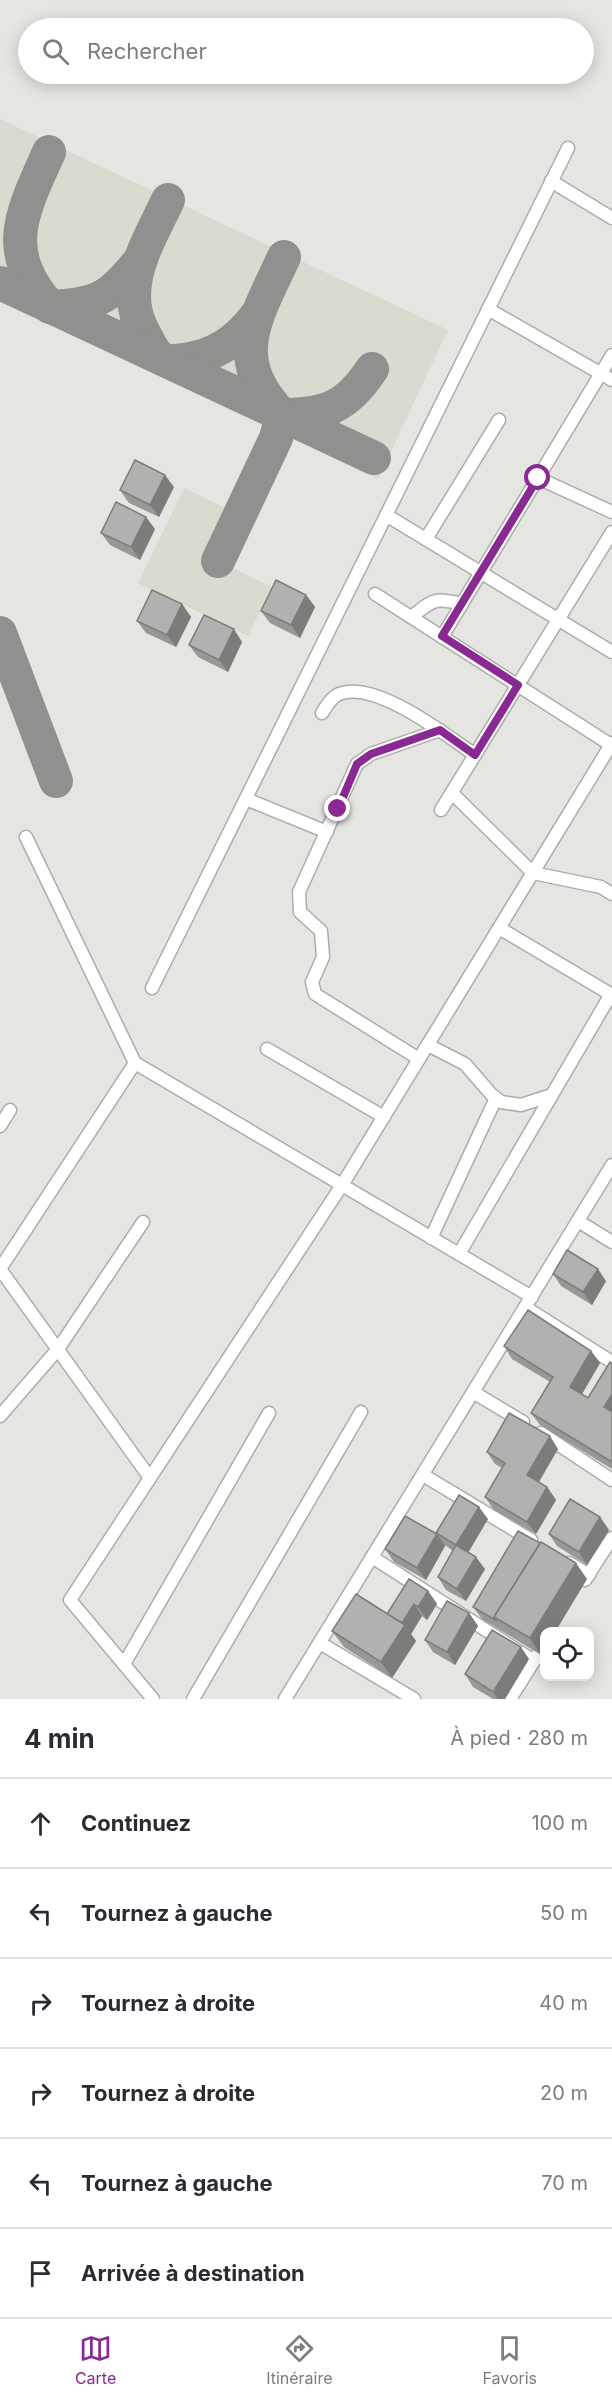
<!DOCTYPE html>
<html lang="fr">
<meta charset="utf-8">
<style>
body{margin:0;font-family:Inter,sans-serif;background:#f7f7f7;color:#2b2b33}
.controls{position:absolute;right:18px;bottom:18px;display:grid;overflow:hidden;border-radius:12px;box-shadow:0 3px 15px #0003}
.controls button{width:54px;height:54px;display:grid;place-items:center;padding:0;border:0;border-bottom:2px solid #e1e1e2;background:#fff;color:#2b2b33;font:30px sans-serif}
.stop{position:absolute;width:18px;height:18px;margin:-14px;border:4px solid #892992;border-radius:50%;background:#fff}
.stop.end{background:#892992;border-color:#fff;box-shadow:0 2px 6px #0008}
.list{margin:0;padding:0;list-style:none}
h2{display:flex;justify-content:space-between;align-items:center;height:78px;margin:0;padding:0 24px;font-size:26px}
h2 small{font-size:20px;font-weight:400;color:#7c7c81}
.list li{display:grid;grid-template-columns:39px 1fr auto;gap:18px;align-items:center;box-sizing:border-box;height:90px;padding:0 24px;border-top:2px solid #e1e1e2}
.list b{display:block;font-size:22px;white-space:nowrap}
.list em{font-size:20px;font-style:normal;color:#7c7c81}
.icon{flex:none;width:33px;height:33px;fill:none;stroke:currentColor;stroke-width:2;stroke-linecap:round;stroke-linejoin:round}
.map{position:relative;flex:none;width:612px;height:1699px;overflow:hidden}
.search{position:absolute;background:#fff;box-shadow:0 3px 15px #0003;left:18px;right:18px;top:18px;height:66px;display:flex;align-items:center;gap:15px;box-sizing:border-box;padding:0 21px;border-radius:33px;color:#7c7c81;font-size:22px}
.sheet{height:618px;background:#fff}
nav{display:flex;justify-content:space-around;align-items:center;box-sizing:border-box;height:84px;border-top:2px solid #e1e1e2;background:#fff;font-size:16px;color:#7c7c81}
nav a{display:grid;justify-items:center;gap:3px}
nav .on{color:#892992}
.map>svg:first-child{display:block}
</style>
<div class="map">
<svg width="612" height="1699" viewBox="0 0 612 1699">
<rect width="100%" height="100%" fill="#e5e6e2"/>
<g fill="#d9dbd0">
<path d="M 0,119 L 448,330 L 378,479 L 0,301 Z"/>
<path d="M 184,488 L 240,515 L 218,561 L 272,587 L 248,636 L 138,583 Z"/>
</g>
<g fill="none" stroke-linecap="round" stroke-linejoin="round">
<g stroke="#90908e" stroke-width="34">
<path d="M 49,152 C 22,213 0,250 50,307 C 99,305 111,297 141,259"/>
<path d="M 168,200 C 154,230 134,262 134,296 C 134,310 138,323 145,335 C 150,344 155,357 165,360 C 170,362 178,361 183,360 C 215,356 237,341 256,316"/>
<path d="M 284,257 C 256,318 227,358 282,415 C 326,415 347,407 372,369"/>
<path d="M 0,283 L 374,458"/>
<path d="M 218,561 L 276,438 L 282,415"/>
<path d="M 0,633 L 56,781"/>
</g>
<g stroke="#acadaa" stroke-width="15">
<g id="street">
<path d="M 551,181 L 612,218"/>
<path d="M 488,309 L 612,380"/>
<path d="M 538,478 L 612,512"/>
<path d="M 386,515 L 612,652"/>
<path d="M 426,539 L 499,420"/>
<path d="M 375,594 L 611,745"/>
<path d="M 411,617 C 434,600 433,597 462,604"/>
<path d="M 442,637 L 612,355"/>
<path d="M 322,713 C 326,707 330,699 337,695 C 372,677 446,735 475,755"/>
<path d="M 452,793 L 533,873 L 601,887 L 612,894"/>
<path d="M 246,799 L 327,832"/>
<path d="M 441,810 L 612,532"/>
<path d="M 26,837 L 135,1063 L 532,1297"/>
<path d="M 499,928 L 612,995"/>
<path d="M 152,988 L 568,148"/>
<path d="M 428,1045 L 465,1064 L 491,1094 L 501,1102 L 521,1105 L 552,1095"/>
<path d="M 267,1049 L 384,1117"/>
<path d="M 419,1059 L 315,994 L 312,982 L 323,957 L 321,931 L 300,912 L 299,892 L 357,764 L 371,754 L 440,730"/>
<path d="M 0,1126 L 10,1110"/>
<path d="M 578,1221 L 612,1242"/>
<path d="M 431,1238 L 496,1098"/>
<path d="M 459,1254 L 611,994"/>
<path d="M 0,1269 L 150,1478"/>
<path d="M 0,1269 L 135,1063"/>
<path d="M 525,1307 L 612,1362"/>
<path d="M 473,1392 L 523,1422"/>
<path d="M 0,1416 L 58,1349 L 143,1222"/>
<path d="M 541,1433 L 612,1480"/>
<path d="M 423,1475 L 531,1540"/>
<path d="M 372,1557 L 534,1661"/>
<path d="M 569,1563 L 589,1575"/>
<path d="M 585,1580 L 612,1538"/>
<path d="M 320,1643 L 414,1699"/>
<path d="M 124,1664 L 269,1413"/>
<path d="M 153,1699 L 70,1600 L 342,1185 L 612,743"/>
<path d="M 193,1699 L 361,1412"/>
<path d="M 285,1699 L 612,1165"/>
<path d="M 510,1699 L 544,1645"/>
</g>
</g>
<use href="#street" stroke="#fff" stroke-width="12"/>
</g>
<g fill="#989996">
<path d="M 174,487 L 159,517 L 129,503 L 120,490 Z"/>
<path d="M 155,529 L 140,560 L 110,545 L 101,533 Z"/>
<path d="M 306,595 L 315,607 L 300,638 L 270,623 L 261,611 Z"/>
<path d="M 182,604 L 191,617 L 176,647 L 146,633 L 137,621 Z"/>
<path d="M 242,642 L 228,672 L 198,657 L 189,645 Z"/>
<path d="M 553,1274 L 606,1281 L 592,1305 L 561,1286 Z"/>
<path d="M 504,1346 L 591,1351 L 600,1363 L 582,1394 L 588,1398 L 612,1364 L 612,1469 L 540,1425 L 531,1413 L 550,1382 L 512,1359 Z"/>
<path d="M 558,1449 L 539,1482 L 547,1487 L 556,1500 L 536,1534 L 494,1510 L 485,1497 L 502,1468 L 495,1464 L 487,1452 Z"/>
<path d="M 600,1517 L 609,1530 L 587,1565 L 557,1546 L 549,1534 Z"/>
<path d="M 488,1519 L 468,1552 L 485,1569 L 466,1601 L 446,1590 L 438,1577 L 453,1551 L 445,1545 L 445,1546 L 426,1580 L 394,1562 L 385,1549 Z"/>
<path d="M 587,1579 L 541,1655 L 482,1619 L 473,1607 Z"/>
<path d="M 428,1591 L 437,1604 L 427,1620 L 422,1616 L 411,1634 L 416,1641 L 392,1678 L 344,1647 L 332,1631 L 387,1614 Z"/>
<path d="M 469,1613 L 478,1626 L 455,1665 L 433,1652 L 425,1640 Z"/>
<path d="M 529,1659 L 505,1699 L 493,1699 L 473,1687 L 465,1674 Z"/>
</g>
<g fill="#7c7d7a">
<path d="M 165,475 L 174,487 L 159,517 L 150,505 Z"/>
<path d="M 146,517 L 155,529 L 140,560 L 131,547 Z"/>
<path d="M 306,595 L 315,607 L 300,638 L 291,625 Z"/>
<path d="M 182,604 L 191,617 L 176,647 L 167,635 Z"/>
<path d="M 234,629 L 242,642 L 228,672 L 219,660 Z"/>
<path d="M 598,1269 L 606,1281 L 592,1305 L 583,1292 Z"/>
<path d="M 591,1351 L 600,1363 L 579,1399 L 570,1387 Z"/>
<path d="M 612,1394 L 612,1419 L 604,1407 Z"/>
<path d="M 550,1436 L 558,1449 L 535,1488 L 527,1475 Z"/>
<path d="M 547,1487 L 556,1500 L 536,1534 L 527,1522 Z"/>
<path d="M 479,1507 L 488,1519 L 465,1558 L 456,1545 Z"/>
<path d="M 600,1517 L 609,1530 L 587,1565 L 579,1552 Z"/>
<path d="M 437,1534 L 445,1546 L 426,1580 L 417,1568 Z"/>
<path d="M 476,1557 L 485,1569 L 466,1601 L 457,1589 Z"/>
<path d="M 576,1563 L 587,1579 L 555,1632 L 544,1632 L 544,1649 L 541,1655 L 530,1638 Z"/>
<path d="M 428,1591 L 437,1604 L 427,1620 L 418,1607 Z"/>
<path d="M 414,1604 L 422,1616 L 411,1634 L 416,1641 L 392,1678 L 381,1662 L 401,1625 Z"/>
<path d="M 469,1613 L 478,1626 L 455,1665 L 447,1652 Z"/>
<path d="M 521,1647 L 529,1659 L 505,1699 L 498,1699 L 493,1692 Z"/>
</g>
<g fill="#b1b2af" stroke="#7c7d7a" stroke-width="1.5">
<path d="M 135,460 L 165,475 L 150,505 L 120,490 Z"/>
<path d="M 116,502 L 146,517 L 131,547 L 101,533 Z"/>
<path d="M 276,580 L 306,595 L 291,625 L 261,611 Z"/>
<path d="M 152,590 L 182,604 L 167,635 L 137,621 Z"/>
<path d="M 204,615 L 234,629 L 219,660 L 189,645 Z"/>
<path d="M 567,1250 L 598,1269 L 583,1292 L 553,1274 Z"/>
<path d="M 528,1310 L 591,1351 L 570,1387 L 588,1398 L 610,1362 L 612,1364 L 612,1394 L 604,1407 L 612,1412 L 612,1462 L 531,1413 L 553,1377 L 504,1346 Z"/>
<path d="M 509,1413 L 550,1436 L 527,1475 L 547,1487 L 527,1522 L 485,1497 L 505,1463 L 487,1452 Z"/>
<path d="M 459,1495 L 479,1507 L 456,1545 L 436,1533 Z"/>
<path d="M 570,1499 L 600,1517 L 579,1552 L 549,1534 Z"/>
<path d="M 405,1516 L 437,1534 L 417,1568 L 385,1549 Z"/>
<path d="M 518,1531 L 540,1543 L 494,1617 L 497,1621 L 473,1607 Z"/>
<path d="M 541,1542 L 576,1563 L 530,1638 L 494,1617 Z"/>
<path d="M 456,1545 L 476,1557 L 457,1589 L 438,1577 Z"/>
<path d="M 409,1579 L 428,1591 L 418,1607 L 414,1604 L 402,1623 L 387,1614 Z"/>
<path d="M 356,1594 L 405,1625 L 381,1662 L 332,1631 Z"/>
<path d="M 447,1601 L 469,1613 L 447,1652 L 425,1640 Z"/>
<path d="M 492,1630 L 521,1647 L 493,1692 L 465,1674 Z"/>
</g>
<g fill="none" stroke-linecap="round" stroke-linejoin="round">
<path stroke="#892992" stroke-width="8" d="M 338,809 L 357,764 L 371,754 L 440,730 L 475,755 L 518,685 L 442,636 L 538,478"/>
</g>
</svg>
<div class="controls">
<button><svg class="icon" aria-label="locate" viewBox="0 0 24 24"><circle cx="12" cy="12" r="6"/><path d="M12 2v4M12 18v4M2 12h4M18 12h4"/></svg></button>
</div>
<div class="stop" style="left:538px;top:478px"></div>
<div class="stop end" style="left:338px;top:809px"></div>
<div class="search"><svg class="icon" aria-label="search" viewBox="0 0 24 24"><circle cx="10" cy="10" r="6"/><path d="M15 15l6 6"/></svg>Rechercher</div>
</div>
<section class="sheet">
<h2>4 min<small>À pied · 280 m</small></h2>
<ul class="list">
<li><svg class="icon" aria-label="ahead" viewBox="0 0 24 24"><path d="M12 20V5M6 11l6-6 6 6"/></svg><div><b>Continuez</b></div><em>100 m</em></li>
<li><svg class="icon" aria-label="left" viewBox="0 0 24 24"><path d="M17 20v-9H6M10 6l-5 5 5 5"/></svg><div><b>Tournez à gauche</b></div><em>50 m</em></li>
<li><svg class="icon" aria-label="right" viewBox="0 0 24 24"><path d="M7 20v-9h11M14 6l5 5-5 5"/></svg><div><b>Tournez à droite</b></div><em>40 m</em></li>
<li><svg class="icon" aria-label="right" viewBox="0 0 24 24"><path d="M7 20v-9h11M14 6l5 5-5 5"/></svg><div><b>Tournez à droite</b></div><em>20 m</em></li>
<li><svg class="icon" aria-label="left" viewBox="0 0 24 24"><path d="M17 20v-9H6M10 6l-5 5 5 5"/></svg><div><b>Tournez à gauche</b></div><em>70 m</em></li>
<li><svg class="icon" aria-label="arrive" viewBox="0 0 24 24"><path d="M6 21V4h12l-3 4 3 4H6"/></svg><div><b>Arrivée à destination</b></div></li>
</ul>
</section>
<nav>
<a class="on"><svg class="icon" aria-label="map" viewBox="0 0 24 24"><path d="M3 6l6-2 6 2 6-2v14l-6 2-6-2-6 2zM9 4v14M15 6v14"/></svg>Carte</a>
<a><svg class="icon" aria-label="directions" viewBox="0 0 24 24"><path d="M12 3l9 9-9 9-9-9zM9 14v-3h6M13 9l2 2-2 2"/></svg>Itinéraire</a>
<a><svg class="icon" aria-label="saved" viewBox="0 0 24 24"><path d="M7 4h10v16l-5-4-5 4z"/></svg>Favoris</a>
</nav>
